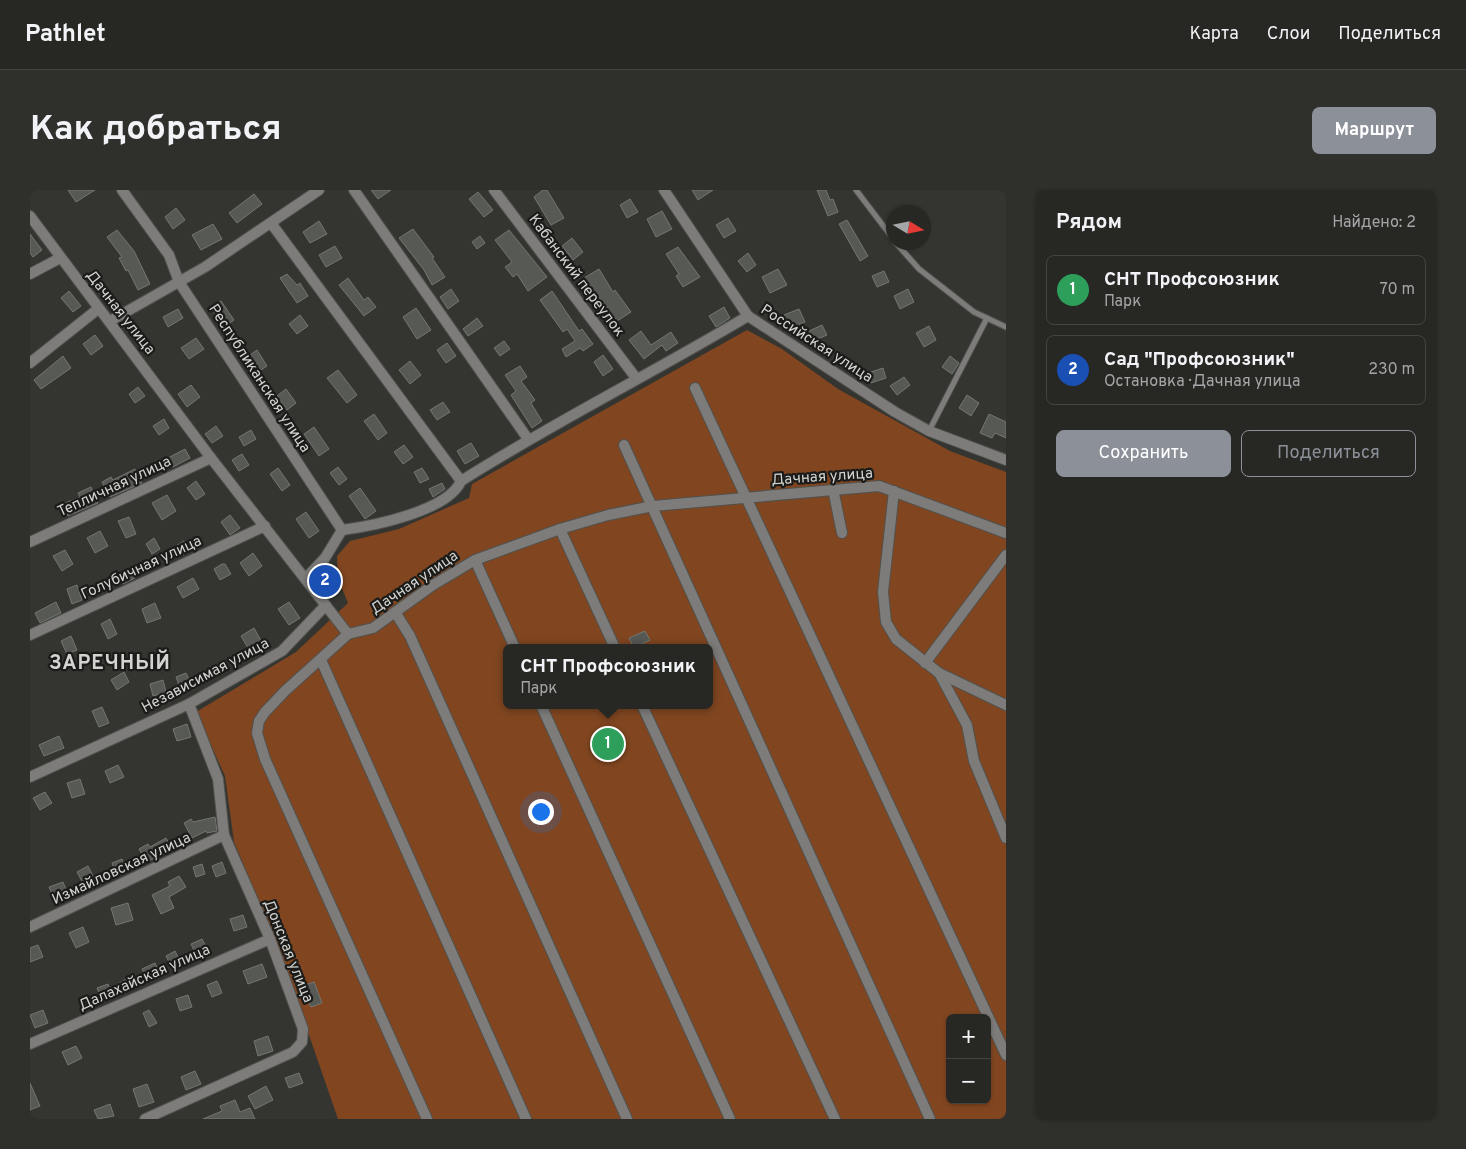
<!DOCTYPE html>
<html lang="ru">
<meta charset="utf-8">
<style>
body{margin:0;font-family:Overpass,sans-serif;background:#2f2f2c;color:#f1f3f6}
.controls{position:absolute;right:15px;bottom:15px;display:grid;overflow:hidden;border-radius:8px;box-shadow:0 1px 4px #0004}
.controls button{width:45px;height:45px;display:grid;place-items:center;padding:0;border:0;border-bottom:1px solid #434441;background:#272724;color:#f1f3f6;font:25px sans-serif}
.compass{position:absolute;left:856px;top:15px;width:45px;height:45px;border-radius:50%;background:#272724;box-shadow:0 1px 4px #0004;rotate:100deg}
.you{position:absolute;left:510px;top:621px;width:18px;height:18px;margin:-12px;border:4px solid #fff;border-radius:50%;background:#1a73e8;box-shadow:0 0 0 8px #1a73e833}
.badge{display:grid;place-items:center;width:32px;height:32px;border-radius:50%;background:#8c9099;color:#fff;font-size:16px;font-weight:700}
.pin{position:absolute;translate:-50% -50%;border:2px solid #fff;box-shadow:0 1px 5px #0006}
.popup{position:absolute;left:473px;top:454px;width:210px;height:65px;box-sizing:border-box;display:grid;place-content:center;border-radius:8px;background:#272724;filter:drop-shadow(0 1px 4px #0005);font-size:16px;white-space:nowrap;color:#a4a5a6}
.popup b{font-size:19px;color:#f1f3f6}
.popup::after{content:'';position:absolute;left:50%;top:100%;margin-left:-10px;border:10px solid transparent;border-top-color:#272724}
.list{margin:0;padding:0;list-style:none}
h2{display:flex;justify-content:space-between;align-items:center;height:65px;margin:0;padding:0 20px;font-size:21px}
h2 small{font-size:16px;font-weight:400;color:#a4a5a6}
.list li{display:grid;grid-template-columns:32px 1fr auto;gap:15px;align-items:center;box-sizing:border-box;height:70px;margin:0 10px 10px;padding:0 10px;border:1px solid #434441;border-radius:8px}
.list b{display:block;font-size:19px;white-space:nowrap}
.list p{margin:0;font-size:16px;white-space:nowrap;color:#a4a5a6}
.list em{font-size:16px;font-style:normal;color:#a4a5a6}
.actions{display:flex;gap:10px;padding:15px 20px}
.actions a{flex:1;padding:11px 0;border:1px solid #8c9099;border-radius:8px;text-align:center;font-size:18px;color:#8c9099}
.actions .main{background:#8c9099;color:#fff}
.map{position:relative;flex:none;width:976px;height:929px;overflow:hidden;border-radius:8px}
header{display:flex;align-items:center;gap:30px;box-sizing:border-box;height:70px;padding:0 25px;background:#272724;border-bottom:1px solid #434441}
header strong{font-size:24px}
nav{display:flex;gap:28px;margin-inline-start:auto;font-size:18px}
.intro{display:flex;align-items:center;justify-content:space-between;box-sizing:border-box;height:120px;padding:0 30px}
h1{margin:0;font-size:35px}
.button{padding:12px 22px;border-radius:8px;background:#8c9099;color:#fff;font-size:18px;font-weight:700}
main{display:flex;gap:30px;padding:0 30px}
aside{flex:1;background:#272724;border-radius:8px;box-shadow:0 1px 4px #0004}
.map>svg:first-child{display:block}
</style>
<header>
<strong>Pathlet</strong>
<nav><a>Карта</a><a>Слои</a><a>Поделиться</a></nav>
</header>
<div class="intro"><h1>Как добраться</h1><a class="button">Маршрут</a></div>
<main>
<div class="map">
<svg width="976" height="929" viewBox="0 0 976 929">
<rect width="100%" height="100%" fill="#343430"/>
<path fill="#814620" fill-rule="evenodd" d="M 717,140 L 752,159 L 808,199 L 920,261 L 976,282 L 976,929 L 308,929 L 250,761 L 204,652 L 195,586 L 166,522 L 266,462 L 318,413 L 308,389 L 307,366 L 320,351 L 369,339 L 439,308 L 442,294 ZM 477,458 L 679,458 L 679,515 L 477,515 ZM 920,828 L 957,828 L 957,910 L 920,910 Z"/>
<g fill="#575955" stroke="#747671">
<path d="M 38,0 L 65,0 L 46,12 Z"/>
<path d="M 341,0 L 361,0 L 348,9 Z"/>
<path d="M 513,0 L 517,0 L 534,28 L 521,35 L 504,7 Z"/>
<path d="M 662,0 L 683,0 L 668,10 Z"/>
<path d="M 787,0 L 796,0 L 800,10 L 803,9 L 808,22 L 798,26 Z"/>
<path d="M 448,2 L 463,20 L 454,27 L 439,9 Z"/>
<path d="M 224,4 L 232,14 L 207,33 L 199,23 Z"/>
<path d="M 600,9 L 608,22 L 597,28 L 590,15 Z"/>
<path d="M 146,18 L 155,30 L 143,39 L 135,27 Z"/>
<path d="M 632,21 L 642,39 L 626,47 L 617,29 Z"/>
<path d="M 698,28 L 706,41 L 694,48 L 686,35 Z"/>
<path d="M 817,30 L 838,66 L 830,71 L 809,34 Z"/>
<path d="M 289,31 L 297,44 L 280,53 L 273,42 Z"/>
<path d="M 183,34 L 192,49 L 171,60 L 162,45 Z"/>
<path d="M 383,39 L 404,67 L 402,68 L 415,87 L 402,95 L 394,80 L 369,48 Z"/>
<path d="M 87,40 L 104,61 L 120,94 L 108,100 L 98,80 L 96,81 L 89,68 L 92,67 L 77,47 Z"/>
<path d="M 479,40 L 517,87 L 498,101 L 487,84 L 483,87 L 475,77 L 482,72 L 465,50 Z"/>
<path d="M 0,44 L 12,60 L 3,67 L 0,63 Z"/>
<path d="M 450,46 L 455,53 L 447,59 L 442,52 Z"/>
<path d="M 542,48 L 553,62 L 543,70 L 532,56 Z"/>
<path d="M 305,56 L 312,68 L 296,77 L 289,65 Z"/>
<path d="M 648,57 L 670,87 L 653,97 L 646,86 L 649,84 L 636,64 Z"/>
<path d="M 718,63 L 726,75 L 717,82 L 708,71 Z"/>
<path d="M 569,79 L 583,102 L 585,100 L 601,122 L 587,131 L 554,88 Z"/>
<path d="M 748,79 L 757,95 L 740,103 L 732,87 Z"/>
<path d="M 854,81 L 859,92 L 847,97 L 842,86 Z"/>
<path d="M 257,84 L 267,95 L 270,93 L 278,106 L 267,113 L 250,88 Z"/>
<path d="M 318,88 L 334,110 L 338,107 L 346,117 L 334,126 L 309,95 Z"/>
<path d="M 421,99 L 429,111 L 418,119 L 410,107 Z"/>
<path d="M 878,99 L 884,112 L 870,119 L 864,106 Z"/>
<path d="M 39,101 L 51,116 L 43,122 L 31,108 Z"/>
<path d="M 522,101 L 549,141 L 552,139 L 563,154 L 553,161 L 550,158 L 536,167 L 532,159 L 545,151 L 537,139 L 533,142 L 510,110 Z"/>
<path d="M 191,111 L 204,130 L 194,137 L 181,118 Z"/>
<path d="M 694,117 L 700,128 L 686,137 L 679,126 Z"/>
<path d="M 386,118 L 401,140 L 387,149 L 373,127 Z"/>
<path d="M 148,119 L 153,128 L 138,137 L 133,127 Z"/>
<path d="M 769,119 L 775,132 L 760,138 L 754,125 Z"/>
<path d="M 270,125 L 278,136 L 267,144 L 259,134 Z"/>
<path d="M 447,128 L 453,136 L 438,146 L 433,139 Z"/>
<path d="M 792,135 L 797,145 L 783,151 L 779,141 Z"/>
<path d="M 899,136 L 906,150 L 894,157 L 886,143 Z"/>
<path d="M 611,141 L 621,155 L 641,142 L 648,153 L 636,161 L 632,155 L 614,169 L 599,150 Z"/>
<path d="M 65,145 L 73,156 L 61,165 L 53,154 Z"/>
<path d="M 166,148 L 174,159 L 159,169 L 151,158 Z"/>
<path d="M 474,151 L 480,159 L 470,166 L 464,158 Z"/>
<path d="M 417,153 L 426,166 L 416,173 L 407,160 Z"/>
<path d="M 227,160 L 237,176 L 228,182 L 217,167 Z"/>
<path d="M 573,165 L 583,179 L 573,186 L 564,172 Z"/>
<path d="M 33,166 L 41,178 L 11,199 L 4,190 Z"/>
<path d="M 920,166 L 929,173 L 922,184 L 912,177 Z"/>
<path d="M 380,171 L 391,185 L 380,194 L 369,180 Z"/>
<path d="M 490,176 L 497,187 L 491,191 L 505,210 L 501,213 L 512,231 L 502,238 L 481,205 L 486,201 L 475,185 Z"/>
<path d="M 853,178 L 856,188 L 841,193 L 838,183 Z"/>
<path d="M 308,180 L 327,205 L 317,213 L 297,188 Z"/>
<path d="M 874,187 L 880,195 L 867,205 L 860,196 Z"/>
<path d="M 161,195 L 170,207 L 157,217 L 148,204 Z"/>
<path d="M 108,197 L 115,206 L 105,213 L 99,204 Z"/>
<path d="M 256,199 L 266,213 L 257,220 L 247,206 Z"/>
<path d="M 937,205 L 949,213 L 941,226 L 929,218 Z"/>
<path d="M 413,212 L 420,222 L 407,230 L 400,220 Z"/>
<path d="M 344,224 L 357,243 L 348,250 L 334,231 Z"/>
<path d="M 959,224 L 976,232 L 976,248 L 965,243 L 962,248 L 950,243 Z"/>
<path d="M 134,229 L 139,238 L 129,245 L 123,236 Z"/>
<path d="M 186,236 L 193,246 L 182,253 L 175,244 Z"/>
<path d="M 284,237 L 299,259 L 289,266 L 274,244 Z"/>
<path d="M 221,240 L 226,249 L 214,256 L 209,247 Z"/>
<path d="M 441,253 L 449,266 L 435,274 L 427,261 Z"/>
<path d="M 374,255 L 383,267 L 373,274 L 364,262 Z"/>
<path d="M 155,259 L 160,268 L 143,277 L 138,268 Z"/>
<path d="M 212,264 L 219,275 L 209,281 L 202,270 Z"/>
<path d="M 308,277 L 317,289 L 309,295 L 300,283 Z"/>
<path d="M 248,278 L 260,295 L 252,301 L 240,284 Z"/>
<path d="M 392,278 L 399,289 L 390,293 L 384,282 Z"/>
<path d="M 105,279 L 112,293 L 80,307 L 72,292 L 81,287 L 83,290 Z"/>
<path d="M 166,291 L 175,304 L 166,310 L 157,298 Z"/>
<path d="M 412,293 L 415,299 L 403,307 L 399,299 Z"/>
<path d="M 61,297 L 68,313 L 38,326 L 33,314 L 50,307 L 48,303 Z"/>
<path d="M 330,298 L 346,321 L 335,329 L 319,306 Z"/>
<path d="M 137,305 L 146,321 L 132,330 L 122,313 Z"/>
<path d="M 276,322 L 289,341 L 279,348 L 266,329 Z"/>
<path d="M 200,325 L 210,338 L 200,345 L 191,332 Z"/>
<path d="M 99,327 L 106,344 L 96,348 L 88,331 Z"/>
<path d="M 70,341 L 78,356 L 65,363 L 57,348 Z"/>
<path d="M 124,348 L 130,359 L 122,364 L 116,354 Z"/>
<path d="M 154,351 L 160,360 L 153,365 L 146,356 Z"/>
<path d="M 35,360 L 43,374 L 32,381 L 23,366 Z"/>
<path d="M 223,363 L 232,376 L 219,386 L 210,373 Z"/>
<path d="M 192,374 L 195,374 L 201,384 L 190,390 L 184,379 Z"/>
<path d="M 101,379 L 105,388 L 93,394 L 89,385 Z"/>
<path d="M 163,388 L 169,399 L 153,408 L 147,397 Z"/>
<path d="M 47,395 L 52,410 L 42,414 L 37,399 Z"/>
<path d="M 26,412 L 31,423 L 10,433 L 5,423 Z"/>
<path d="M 259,412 L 270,428 L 259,435 L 248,419 Z"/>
<path d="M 125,413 L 131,428 L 117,433 L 112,419 Z"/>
<path d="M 80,429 L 87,444 L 78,449 L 71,434 Z"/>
<path d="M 224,438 L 234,456 L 221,463 L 211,446 Z"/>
<path d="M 615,441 L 620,450 L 604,458 L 599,448 Z"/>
<path d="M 41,446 L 47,460 L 37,464 L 31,451 Z"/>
<path d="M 94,482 L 99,492 L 87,500 L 81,490 Z"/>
<path d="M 156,483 L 160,491 L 149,495 L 146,487 Z"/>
<path d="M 133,490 L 136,502 L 123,506 L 120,494 Z"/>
<path d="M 72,517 L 79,533 L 69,537 L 62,521 Z"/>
<path d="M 157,534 L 161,547 L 147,551 L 143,539 Z"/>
<path d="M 29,546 L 34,558 L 14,566 L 9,555 Z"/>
<path d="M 88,575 L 94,587 L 80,593 L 75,581 Z"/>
<path d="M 50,589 L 55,604 L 42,608 L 37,593 Z"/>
<path d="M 15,602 L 22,613 L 10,620 L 3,608 Z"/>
<path d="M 185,627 L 187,641 L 177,643 L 176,641 L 162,648 L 154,633 L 161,629 L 163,632 Z"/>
<path d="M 136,648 L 143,660 L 116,672 L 109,659 L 118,654 L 120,657 Z"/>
<path d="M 92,669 L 96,680 L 86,684 L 82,673 Z"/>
<path d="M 192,672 L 196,683 L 186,687 L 182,676 Z"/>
<path d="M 172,674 L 175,684 L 166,687 L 163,677 Z"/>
<path d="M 58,676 L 67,694 L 56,699 L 47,682 Z"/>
<path d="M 149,686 L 156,697 L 139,707 L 144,718 L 131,724 L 122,705 L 140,696 L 138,692 Z"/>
<path d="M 33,692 L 39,707 L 26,713 L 19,697 Z"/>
<path d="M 98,713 L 103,730 L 86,735 L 81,718 Z"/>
<path d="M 213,725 L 217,737 L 204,741 L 200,729 Z"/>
<path d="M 53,737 L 59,752 L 46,758 L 39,743 Z"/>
<path d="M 172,749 L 179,762 L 167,767 L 161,754 Z"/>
<path d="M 8,755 L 13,767 L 0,772 L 0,758 Z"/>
<path d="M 145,761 L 151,773 L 142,778 L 136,766 Z"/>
<path d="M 125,773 L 130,784 L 117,790 L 112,779 Z"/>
<path d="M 232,774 L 237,787 L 218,794 L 213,781 Z"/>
<path d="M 99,787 L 104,795 L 92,803 L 72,810 L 67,798 L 78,794 L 80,799 Z"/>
<path d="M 187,791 L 192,803 L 182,807 L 177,795 Z"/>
<path d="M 284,792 L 292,813 L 281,817 L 270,797 Z"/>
<path d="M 158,805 L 162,817 L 150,821 L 146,809 Z"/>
<path d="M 13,820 L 18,833 L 5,838 L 0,825 Z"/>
<path d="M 119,820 L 127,833 L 119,837 L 113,823 Z"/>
<path d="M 238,846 L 243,861 L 228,866 L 224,851 Z"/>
<path d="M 46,856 L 52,868 L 38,875 L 32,862 Z"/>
<path d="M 165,881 L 171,894 L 156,900 L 151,887 Z"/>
<path d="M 269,883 L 273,893 L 259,898 L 255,888 Z"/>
<path d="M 0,893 L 10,916 L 0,920 Z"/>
<path d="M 117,894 L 124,912 L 109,917 L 103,899 Z"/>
<path d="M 236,896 L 243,910 L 225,919 L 218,906 Z"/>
<path d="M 205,910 L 210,922 L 220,918 L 225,929 L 173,929 L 192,921 L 190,916 Z"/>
<path d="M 80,914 L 84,926 L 68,929 L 64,920 Z"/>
</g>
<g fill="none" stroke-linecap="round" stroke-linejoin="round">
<g stroke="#51514d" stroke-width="7">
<g id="service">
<path d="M 826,0 L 864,50"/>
<path d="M 865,52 L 889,79 L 944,122 L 976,137"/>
<path d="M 899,241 L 957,128"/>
</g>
</g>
<g stroke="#51514d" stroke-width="12">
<g id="minor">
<path d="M 92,0 L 139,65 L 149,92 L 312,340 L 295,368 L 276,388"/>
<path d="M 324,0 L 498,249"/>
<path d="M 464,0 L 606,188"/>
<path d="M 634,0 L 718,126 L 865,222 L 899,241 L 976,270"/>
<path d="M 241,33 L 431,291"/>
<path d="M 0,84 L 30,68"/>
<path d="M 80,131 L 175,77 L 289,0"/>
<path d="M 0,173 L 68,119"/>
<path d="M 665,198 L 976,865"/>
<path d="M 594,255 L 900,929"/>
<path d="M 803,299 L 812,343"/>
<path d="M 864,301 L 853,402 L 856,432 L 866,449 L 909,483 L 937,535 L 944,571 L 976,648"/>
<path d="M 530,339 L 585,458"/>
<path d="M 312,340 C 343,336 418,321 431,291 C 524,232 623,183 718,126"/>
<path d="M 0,352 L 181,268"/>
<path d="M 445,370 L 485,458"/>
<path d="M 365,422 L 380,446 L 597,929"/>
<path d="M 0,445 L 235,336"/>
<path d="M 291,470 L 496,929"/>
<path d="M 895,473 L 976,365"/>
<path d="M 909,483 L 976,515"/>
<path d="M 511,515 L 700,929"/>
<path d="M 612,515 L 805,929"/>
<path d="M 0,587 L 159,514 L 252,461 L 296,415"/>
<path d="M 0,737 L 194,645"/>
<path d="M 0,854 L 240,749"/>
<path d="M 115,929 L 263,862 L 272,852 L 273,839 L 240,749 L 194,645 L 188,589 L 159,514"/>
<path d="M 397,929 L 235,569 L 227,543 L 229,531 L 235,522 L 255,501 L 318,444 L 343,438 L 403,395 L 445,370 L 530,339 L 578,325 L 623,316 L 849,296 L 976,343"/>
</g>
</g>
<g stroke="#51514d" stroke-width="12">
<path id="tertiary" d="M 0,26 L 181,268 L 318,444"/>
</g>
<use href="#service" stroke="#7d7c7a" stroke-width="5"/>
<use href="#minor" stroke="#7d7c7a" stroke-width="10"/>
<use href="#tertiary" stroke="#7d7c7a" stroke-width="10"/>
</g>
<g text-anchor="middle" stroke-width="4.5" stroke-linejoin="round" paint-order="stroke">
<g font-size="15" fill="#d3d3d0" stroke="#1b1b19">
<text transform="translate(547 85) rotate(53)" y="5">Кабанский переулок</text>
<text transform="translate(91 122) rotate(52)" y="5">Дачная улица</text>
<text transform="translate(787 153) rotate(33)" y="5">Российская улица</text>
<text transform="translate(230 188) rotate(57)" y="5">Республиканская улица</text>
<text transform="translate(792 286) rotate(-4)" y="5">Дачная улица</text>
<text transform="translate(84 296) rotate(-25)" y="5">Тепличная улица</text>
<text transform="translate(111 377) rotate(-25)" y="5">Голубичная улица</text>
<text transform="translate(384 392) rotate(-34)" y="5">Дачная улица</text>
<text transform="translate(175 485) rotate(-28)" y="5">Независимая улица</text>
<text transform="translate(91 678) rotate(-25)" y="5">Измайловская улица</text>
<text transform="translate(259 761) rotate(68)" y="5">Донская улица</text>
<text transform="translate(114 787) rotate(-24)" y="5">Далахайская улица</text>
</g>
<g font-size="20" font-weight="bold" letter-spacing="1" fill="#d3d3d0" stroke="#1b1b19">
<text x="80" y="479">ЗАРЕЧНЫЙ</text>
</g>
</g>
</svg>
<div class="controls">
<button>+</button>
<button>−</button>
</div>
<svg class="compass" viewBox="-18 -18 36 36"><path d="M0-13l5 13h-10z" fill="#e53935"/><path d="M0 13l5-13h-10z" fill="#a4a5a6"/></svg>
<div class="you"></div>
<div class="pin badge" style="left:578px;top:554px;background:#2e9e5b">1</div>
<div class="popup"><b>СНТ Профсоюзник</b>Парк</div>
<div class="pin badge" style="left:295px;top:391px;background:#1a4fb4">2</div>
</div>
<aside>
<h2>Рядом<small>Найдено: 2</small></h2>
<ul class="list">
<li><span class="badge" style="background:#2e9e5b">1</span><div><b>СНТ Профсоюзник</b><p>Парк</p></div><em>70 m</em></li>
<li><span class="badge" style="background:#1a4fb4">2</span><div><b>Сад &quot;Профсоюзник&quot;</b><p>Остановка · Дачная улица</p></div><em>230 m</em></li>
</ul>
<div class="actions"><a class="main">Сохранить</a><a>Поделиться</a></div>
</aside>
</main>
